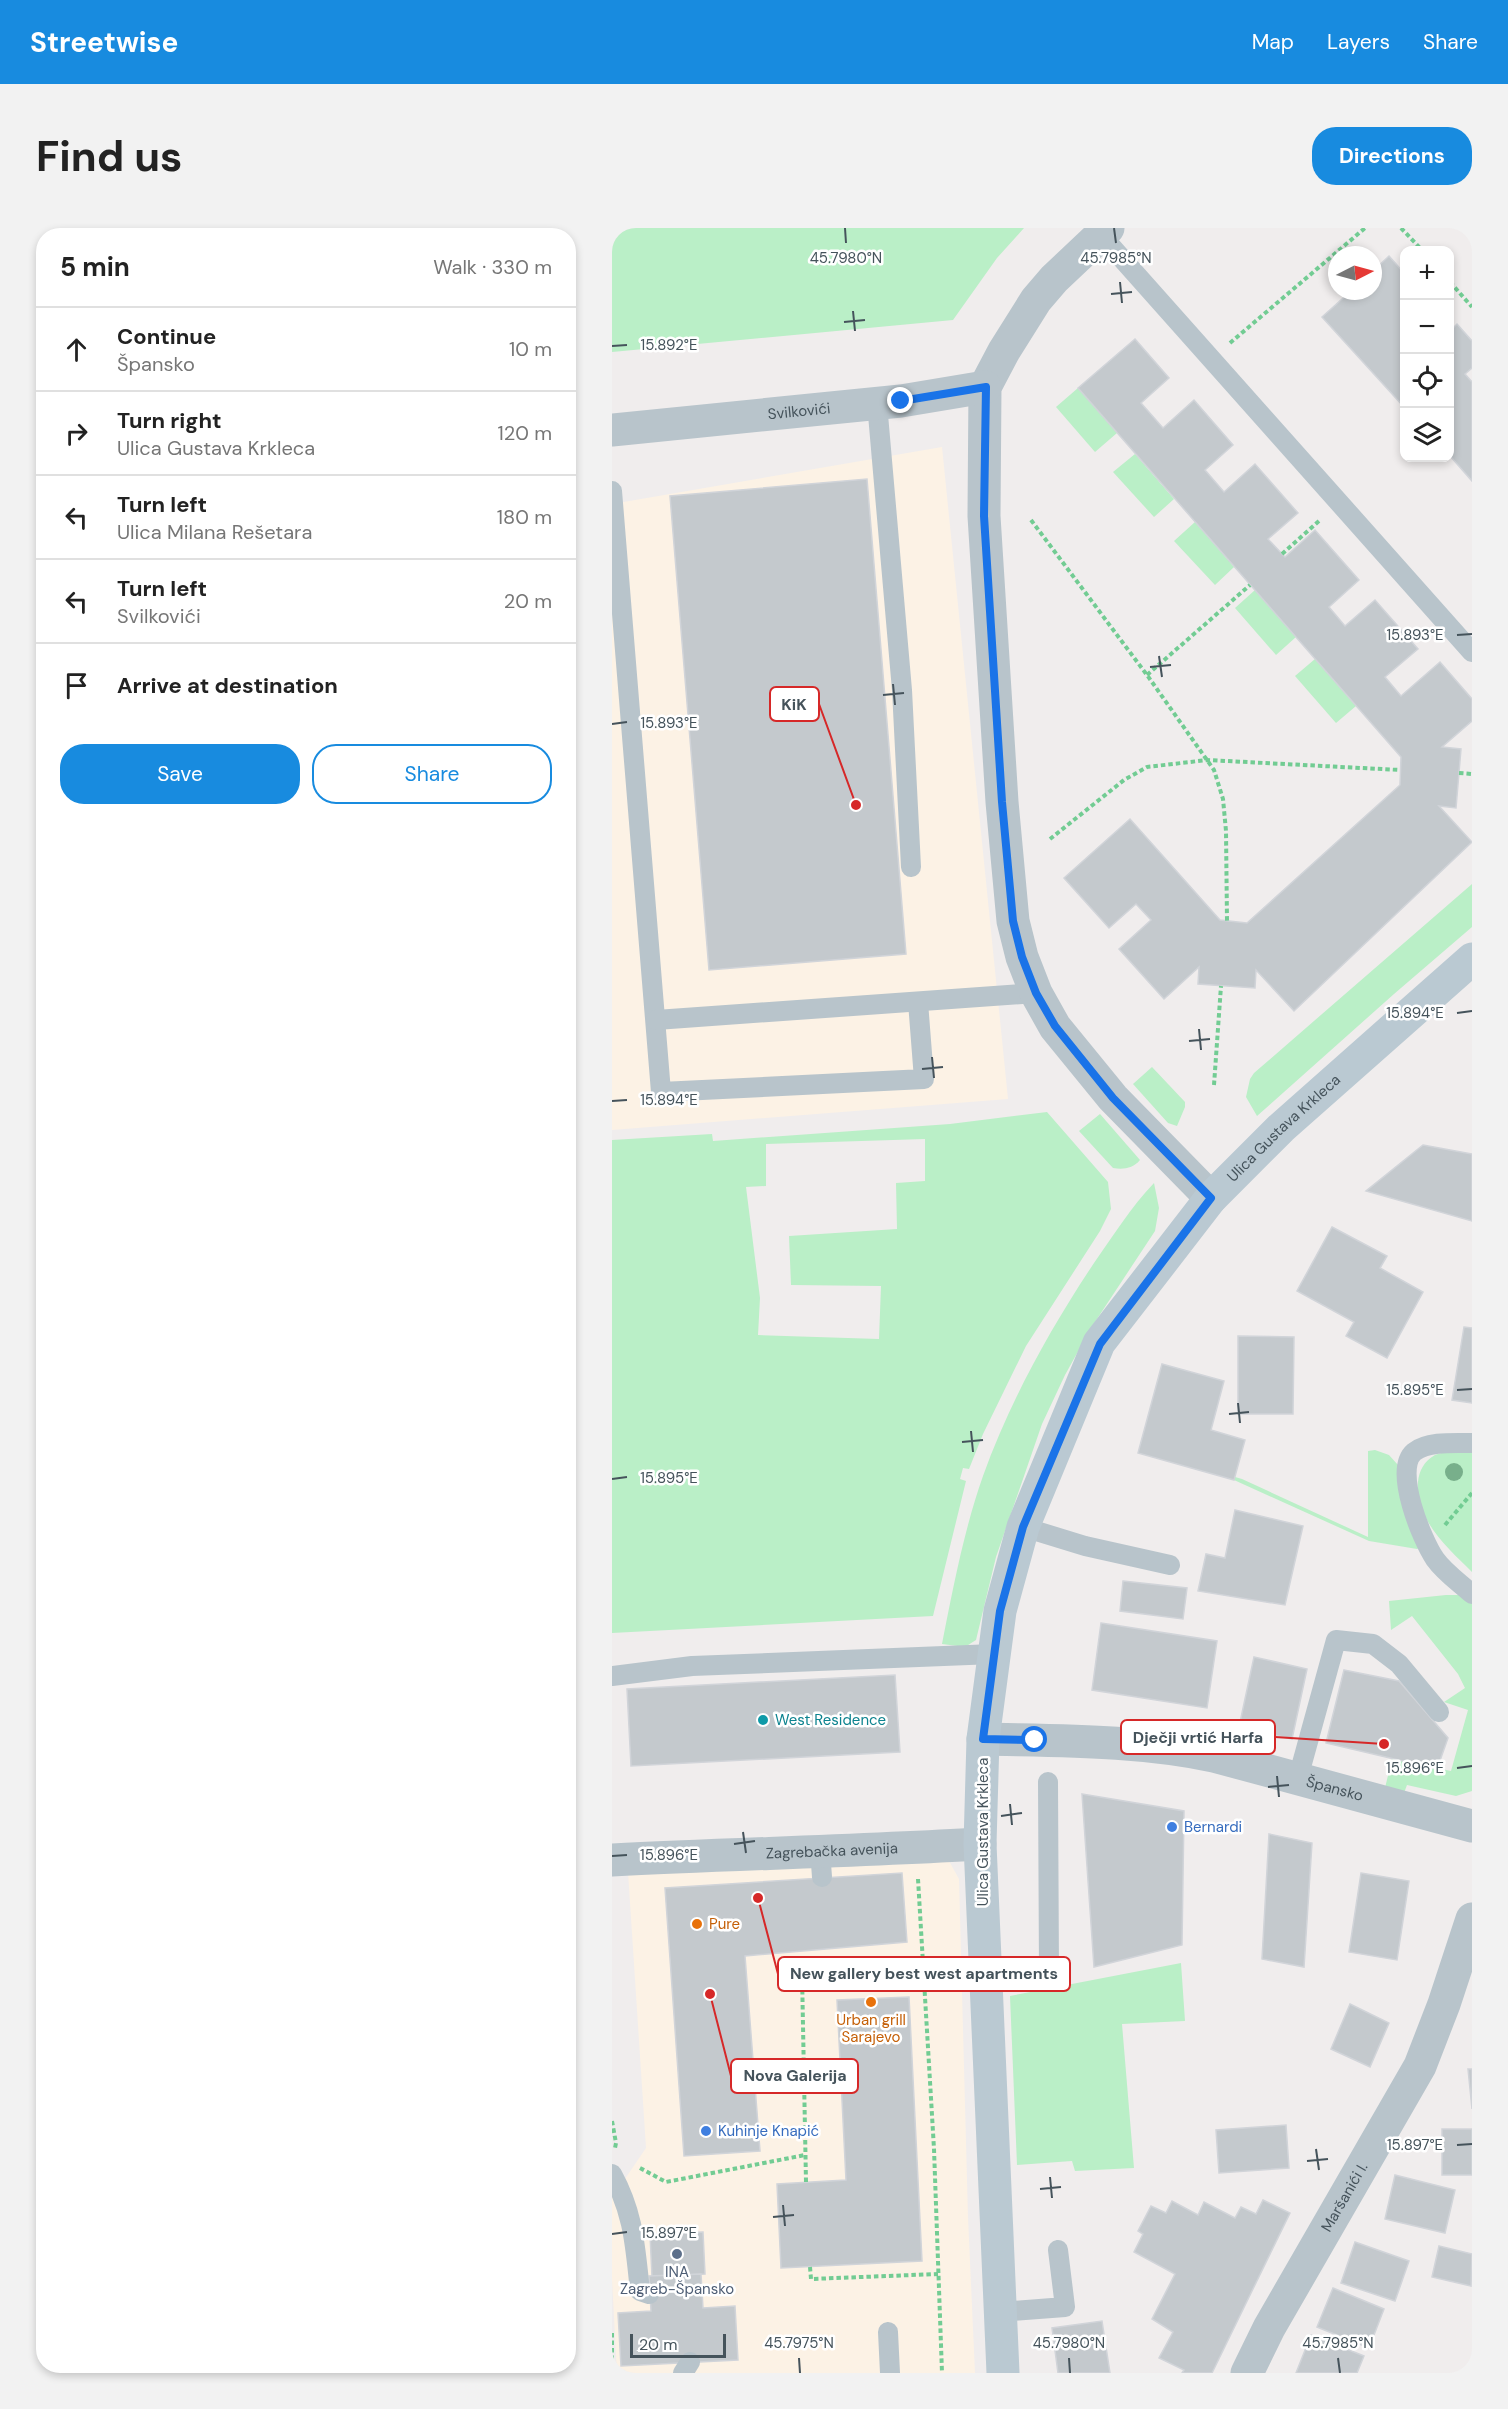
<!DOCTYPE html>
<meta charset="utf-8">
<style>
body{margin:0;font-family:"DM Sans",sans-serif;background:#f2f2f2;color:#222}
.controls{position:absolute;right:18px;top:18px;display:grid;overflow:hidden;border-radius:12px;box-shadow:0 3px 9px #0003}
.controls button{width:54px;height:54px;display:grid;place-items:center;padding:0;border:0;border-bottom:2px solid #e0e0e0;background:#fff;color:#222;font:30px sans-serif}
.compass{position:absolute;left:716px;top:18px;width:54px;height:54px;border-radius:50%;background:#fff;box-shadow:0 3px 9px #0003;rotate:84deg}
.scale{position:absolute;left:18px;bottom:15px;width:96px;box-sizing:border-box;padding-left:6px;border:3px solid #45535b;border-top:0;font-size:16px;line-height:21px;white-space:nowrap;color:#45535b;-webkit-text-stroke:4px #fff;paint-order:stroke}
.stop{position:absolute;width:18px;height:18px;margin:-14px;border:4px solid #1a73e8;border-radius:50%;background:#fff}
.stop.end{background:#1a73e8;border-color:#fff;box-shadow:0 2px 6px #0008}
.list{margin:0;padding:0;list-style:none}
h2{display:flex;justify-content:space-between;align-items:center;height:78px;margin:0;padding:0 24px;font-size:26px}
h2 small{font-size:20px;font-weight:400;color:#767676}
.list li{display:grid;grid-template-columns:39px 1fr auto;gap:18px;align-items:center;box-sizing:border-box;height:84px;padding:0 24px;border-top:2px solid #e0e0e0}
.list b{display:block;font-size:22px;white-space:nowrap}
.list p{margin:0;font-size:20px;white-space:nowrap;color:#767676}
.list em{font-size:20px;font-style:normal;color:#767676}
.actions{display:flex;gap:12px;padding:18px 24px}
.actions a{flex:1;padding:14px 0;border:2px solid #188bdf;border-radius:24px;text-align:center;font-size:21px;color:#188bdf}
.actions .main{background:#188bdf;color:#fff}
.icon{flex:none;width:33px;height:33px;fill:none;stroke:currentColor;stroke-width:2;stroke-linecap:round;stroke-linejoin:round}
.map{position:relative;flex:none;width:860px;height:2145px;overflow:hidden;border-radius:24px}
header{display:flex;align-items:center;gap:36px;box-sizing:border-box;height:84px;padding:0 30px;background:#188bdf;color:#fff}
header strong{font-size:28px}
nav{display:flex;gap:33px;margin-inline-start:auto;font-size:21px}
.intro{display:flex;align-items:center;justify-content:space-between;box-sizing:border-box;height:144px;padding:0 36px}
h1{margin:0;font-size:42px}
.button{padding:15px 27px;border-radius:24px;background:#188bdf;color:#fff;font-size:21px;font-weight:700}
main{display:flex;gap:36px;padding:0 36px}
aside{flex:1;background:#fff;border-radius:24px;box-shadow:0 3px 9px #0003}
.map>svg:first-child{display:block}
</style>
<header>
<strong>Streetwise</strong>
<nav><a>Map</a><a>Layers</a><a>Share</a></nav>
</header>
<div class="intro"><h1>Find us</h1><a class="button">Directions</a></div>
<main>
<aside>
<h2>5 min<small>Walk · 330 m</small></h2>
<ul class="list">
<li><svg class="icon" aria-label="ahead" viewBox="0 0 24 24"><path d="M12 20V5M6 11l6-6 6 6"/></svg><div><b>Continue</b><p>Špansko</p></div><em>10 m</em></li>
<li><svg class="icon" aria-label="right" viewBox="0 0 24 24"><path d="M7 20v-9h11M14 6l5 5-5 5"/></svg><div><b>Turn right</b><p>Ulica Gustava Krkleca</p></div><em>120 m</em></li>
<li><svg class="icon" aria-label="left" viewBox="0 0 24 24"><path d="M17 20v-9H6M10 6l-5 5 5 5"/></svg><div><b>Turn left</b><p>Ulica Milana Rešetara</p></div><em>180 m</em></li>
<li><svg class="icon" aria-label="left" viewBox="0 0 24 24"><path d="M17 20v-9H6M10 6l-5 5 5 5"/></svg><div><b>Turn left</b><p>Svilkovići</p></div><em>20 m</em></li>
<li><svg class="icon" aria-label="arrive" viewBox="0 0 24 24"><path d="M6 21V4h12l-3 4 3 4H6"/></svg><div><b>Arrive at destination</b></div></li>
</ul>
<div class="actions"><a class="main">Save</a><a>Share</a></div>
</aside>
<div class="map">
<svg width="860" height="2145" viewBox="0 0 860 2145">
<rect width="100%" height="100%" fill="#f0eded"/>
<g fill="#fcf2e5">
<path d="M 330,219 L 396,871 L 0,902 L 0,276 Z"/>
<path d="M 337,1633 L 347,1651 L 356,1989 L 363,2145 L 5,2145 L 0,2052 L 0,1970 L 34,1920 L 16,1644 Z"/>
</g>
<g fill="#baefc7" fill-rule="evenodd">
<path d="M 0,0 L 412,0 L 385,30 L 341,92 L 0,124 Z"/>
<path d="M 466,160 L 505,205 L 483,224 L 444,179 Z"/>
<path d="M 523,226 L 562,271 L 542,289 L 501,244 Z"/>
<path d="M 583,294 L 622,339 L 603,357 L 562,313 Z"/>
<path d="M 643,362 L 684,409 L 664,427 L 623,380 Z"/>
<path d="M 703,431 L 744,478 L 724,495 L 683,448 Z"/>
<path d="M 860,656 L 860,699 L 782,766 L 645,888 L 634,869 L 638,851 L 642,845 Z"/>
<path d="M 540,839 L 573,874 L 573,879 L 565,898 L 556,895 L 521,856 Z"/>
<path d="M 435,884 L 496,954 L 499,981 L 488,1003 L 414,1118 L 371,1206 L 357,1241 L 351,1240 L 348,1251 L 354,1253 L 321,1388 L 0,1405 L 0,912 L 100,906 L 101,913 L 338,896 ZM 313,911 L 313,953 L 284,955 L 285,1001 L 177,1008 L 179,1057 L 269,1058 L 267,1111 L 146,1107 L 148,1070 L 134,959 L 154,958 L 154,916 Z"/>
<path d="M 488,886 L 528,932 C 521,940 512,942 501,940 L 467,903 Z"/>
<path d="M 542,955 L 547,980 L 543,1003 L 479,1100 L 453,1147 L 430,1196 L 384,1329 L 364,1412 L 353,1419 L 330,1416 C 341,1360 352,1302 371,1248 C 398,1173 438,1101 482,1035 C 501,1008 519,979 542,955 Z"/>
<path d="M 763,1222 L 777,1227 L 786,1237 L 791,1269 L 807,1320 L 805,1321 L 757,1313 L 622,1252 L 623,1249 L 630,1251 L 756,1309 L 756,1223 Z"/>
<path d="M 860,1223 L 860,1344 C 836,1320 803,1292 806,1254 C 807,1243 812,1233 823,1227 C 832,1223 849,1224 860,1223 Z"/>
<path d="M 834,1367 L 849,1367 L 860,1374 L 860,1563 L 844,1568 L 795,1557 L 792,1565 L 773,1560 L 780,1531 L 839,1543 L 856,1482 L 832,1474 L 853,1460 L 846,1446 L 800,1388 L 779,1402 L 777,1373 Z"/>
<path d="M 569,1735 L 573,1793 L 510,1796 L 522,1940 L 463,1943 L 460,1933 L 405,1937 L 398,1768 Z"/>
</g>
<g fill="#c4c9cd" stroke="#d1d4d9" stroke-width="1.5">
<path d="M 777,28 L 792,45 L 792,74 L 789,77 L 792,81 L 792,179 L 710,89 L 739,63 L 761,63 L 761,43 Z"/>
<path d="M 845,96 L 860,113 L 860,140 L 853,146 L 860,154 L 860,253 L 838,228 L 838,103 Z"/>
<path d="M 523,111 L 557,150 L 529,175 L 551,200 L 582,172 L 621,217 L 593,242 L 612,264 L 643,236 L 686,285 L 656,311 L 673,329 L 703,302 L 747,352 L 717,379 L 733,398 L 763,372 L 806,421 L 773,449 L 789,468 L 828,434 L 860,471 L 860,493 L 830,519 L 849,521 L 844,580 L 827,578 L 860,614 L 682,783 L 644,742 L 643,760 L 586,756 L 587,739 L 552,771 L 507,721 L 539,692 L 524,676 L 497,700 L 452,650 L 518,591 L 608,692 L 635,695 L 788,557 L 789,529 L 466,160 Z"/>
<path d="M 255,251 L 294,726 L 97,742 L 58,268 Z"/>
<path d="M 811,917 L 860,926 L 860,993 L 754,963 Z"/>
<path d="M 720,999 L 775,1028 L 768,1040 L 811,1064 L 775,1130 L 734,1108 L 742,1094 L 685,1063 Z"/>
<path d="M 852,1099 L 860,1100 L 860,1175 L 840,1172 Z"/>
<path d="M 626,1108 L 682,1109 L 681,1186 L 626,1186 Z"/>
<path d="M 550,1136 L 612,1153 L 599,1202 L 633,1212 L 622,1252 L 526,1225 Z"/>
<path d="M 623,1282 L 691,1298 L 673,1377 L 586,1363 L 594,1326 L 613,1330 Z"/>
<path d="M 511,1353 L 575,1360 L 571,1391 L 508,1383 Z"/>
<path d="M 489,1395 L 605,1413 L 595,1480 L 480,1462 Z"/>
<path d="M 642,1429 L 695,1441 L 680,1511 L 627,1499 Z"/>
<path d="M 732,1442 L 787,1453 L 836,1510 L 825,1541 L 714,1515 Z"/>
<path d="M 283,1447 L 288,1524 L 19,1538 L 15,1461 Z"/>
<path d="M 470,1566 L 572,1583 L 570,1717 L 482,1739 Z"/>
<path d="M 657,1606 L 700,1615 L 692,1739 L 650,1731 Z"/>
<path d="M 290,1645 L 295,1714 L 133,1728 L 148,1923 L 72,1928 L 53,1660 Z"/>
<path d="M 749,1645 L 797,1653 L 785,1732 L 737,1724 Z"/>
<path d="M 297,1769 L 310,2033 L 169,2040 L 165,1956 L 234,1952 L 225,1772 Z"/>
<path d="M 738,1776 L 777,1795 L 758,1839 L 719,1821 Z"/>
<path d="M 856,1841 L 860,1841 L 860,1881 Z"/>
<path d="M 674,1897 L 677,1940 L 607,1945 L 604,1902 Z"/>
<rect x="830" y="1901" width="30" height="46"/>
<path d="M 783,1947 L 843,1962 L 833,2005 L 773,1991 Z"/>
<path d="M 651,1972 L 678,1985 L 600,2145 L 570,2145 L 572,2142 L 547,2130 L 561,2104 L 540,2091 L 563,2046 L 522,2024 L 531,2006 L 526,2003 L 539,1978 L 554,1985 L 560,1973 L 586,1987 L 592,1974 L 623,1990 L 629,1979 L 644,1986 Z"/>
<path d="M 91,2004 L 93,2046 L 40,2049 L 38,2006 Z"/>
<path d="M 743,2014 L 797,2033 L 783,2073 L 729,2055 Z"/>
<path d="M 827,2018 L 860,2026 L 859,2058 L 820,2049 Z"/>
<path d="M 89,2046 L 91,2080 L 123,2078 L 126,2132 L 9,2138 L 6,2085 L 39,2083 L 37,2048 Z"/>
<path d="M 721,2060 L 772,2081 L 757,2120 L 705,2099 Z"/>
<path d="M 490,2093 L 498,2145 L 446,2145 L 440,2100 Z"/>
<path d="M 699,2107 L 752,2128 L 745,2145 L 684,2145 Z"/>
</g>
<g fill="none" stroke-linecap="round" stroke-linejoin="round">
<g stroke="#72cc93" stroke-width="4" stroke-dasharray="4.5 3" stroke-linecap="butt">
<path d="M 789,0 L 810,22"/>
<path d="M 838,54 L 860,79"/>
<path d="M 618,115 L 753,0"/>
<path d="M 419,292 L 535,447 L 602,542 L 611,571 L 614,603 L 615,693"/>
<path d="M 670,326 L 707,293"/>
<path d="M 535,447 L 638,357"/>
<path d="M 847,545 L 860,546"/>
<path d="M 438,611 L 512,552 L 535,539 L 595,532 L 788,542"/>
<path d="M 602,857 L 609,758"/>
<path d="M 833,1297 L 860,1265"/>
<path d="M 306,1651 L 322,1921 L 330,2145"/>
<path d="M 0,1893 L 4,1915 L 3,1920"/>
<path d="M 28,1940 L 54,1954 L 193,1927"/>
<path d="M 194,1954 L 190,1745 L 313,1738"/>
<path d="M 198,2039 L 199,2051 L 326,2046"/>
<path d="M 0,2105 L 0,2145"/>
</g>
<g stroke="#b8c4cb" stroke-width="20">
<path d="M 489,7 L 860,424"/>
<path d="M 265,175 L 290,462 L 299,639"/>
<path d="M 0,263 L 49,864 L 312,851 L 306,774"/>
<path d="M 44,792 L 424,765"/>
<path d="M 860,1215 C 842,1215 816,1213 802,1224 C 781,1242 810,1312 823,1331 C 833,1345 848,1355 860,1366"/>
<path d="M 411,1299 L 473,1318 L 558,1337"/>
<path d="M 0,1448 L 80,1438 L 382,1426"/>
<path d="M 686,1550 L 724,1412 L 761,1416 L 787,1436 L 827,1484"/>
<path d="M 208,1622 L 210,1649"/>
<path d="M 374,1756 L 433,1749 L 437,1746 L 436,1554"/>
<path d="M 0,1946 C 22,1986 23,2018 28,2063 L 37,2066"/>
<path d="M 388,2084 L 453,2079 L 446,2022"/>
<path d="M 276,2104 L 278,2145"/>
<path d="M 71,2145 L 78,2134"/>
</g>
<g stroke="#b8c4cb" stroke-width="33">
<path d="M 496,0 L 442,51 L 424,72 L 392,123 L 373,159 L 372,288 L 390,574 L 401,693 L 410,729 L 424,765 L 443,799 L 501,870 L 599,970"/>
<path id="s1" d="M 0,202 L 289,173 L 373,159"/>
<path id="s2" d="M 371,1511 C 448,1513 526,1512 602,1528 L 860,1598"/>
<path id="s3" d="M 0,1632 C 123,1626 245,1623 368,1616"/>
<path id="s4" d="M 635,2145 L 657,2100 L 808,1838 L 832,1776 L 860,1691"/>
</g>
<path stroke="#bac9d2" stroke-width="33" id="s5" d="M 391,2145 L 368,1616 L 371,1511 L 388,1383 L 411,1299 L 487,1115 L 599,970 L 669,900 L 860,731"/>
</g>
<circle fill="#78af8b" cx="842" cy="1244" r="9"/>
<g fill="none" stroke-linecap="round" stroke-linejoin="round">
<path stroke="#1a73e8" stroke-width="8" d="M 289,173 L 374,159 L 372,288 L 390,574 L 401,693 L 410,729 L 424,765 L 443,798 L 501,870 L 599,970 L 488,1116 L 411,1299 L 388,1383 L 371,1511 L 423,1512"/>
</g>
<path fill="none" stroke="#45535b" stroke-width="2" d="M 233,0 L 234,15M 502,0 L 504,15M 508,54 L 510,75M 499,66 L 520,64M 241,83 L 243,103M 232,94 L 253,92M 0,118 L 15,117M 845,407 L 860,406M 547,428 L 550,449M 538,439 L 559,437M 281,456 L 283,477M 271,467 L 292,465M 0,496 L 15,494M 845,785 L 860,783M 587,801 L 589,822M 577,813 L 598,811M 320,829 L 322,850M 310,841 L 331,839M 0,873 L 15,872M 845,1162 L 860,1161M 626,1175 L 628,1195M 617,1186 L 637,1184M 359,1203 L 361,1224M 350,1214 L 371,1212M 0,1251 L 15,1249M 845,1540 L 860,1538M 665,1548 L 667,1569M 656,1559 L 677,1557M 398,1576 L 400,1597M 389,1588 L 410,1585M 131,1604 L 134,1625M 122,1616 L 143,1613M 0,1628 L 15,1627M 845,1917 L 860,1916M 704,1921 L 707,1942M 695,1933 L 716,1931M 438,1949 L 440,1970M 428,1961 L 449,1959M 171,1977 L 173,1998M 161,1989 L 182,1987M 0,2006 L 15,2004M 187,2130 L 188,2145M 457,2130 L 458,2145M 726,2130 L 728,2145"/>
<circle fill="#0f9aa8" stroke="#fff" stroke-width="2" cx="151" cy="1492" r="6"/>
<g fill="#3f7fe0" stroke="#fff" stroke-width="2">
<circle cx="560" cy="1599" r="6"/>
<circle cx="94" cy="1903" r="6"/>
</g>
<g fill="#e8710a" stroke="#fff" stroke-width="2">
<circle cx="85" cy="1696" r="6"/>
<circle cx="259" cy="1774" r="6"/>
</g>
<circle fill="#5c6f8a" stroke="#fff" stroke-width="2" cx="65" cy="2026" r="6"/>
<g text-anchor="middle" stroke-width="5" stroke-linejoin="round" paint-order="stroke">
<g font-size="15" fill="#45535b" stroke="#fff">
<text dy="5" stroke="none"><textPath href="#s1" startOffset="188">Svilkovići</textPath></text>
<text dy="5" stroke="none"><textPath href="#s5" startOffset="1334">Ulica Gustava Krkleca</textPath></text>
<text dy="5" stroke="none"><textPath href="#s2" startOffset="357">Špansko</textPath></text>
<text transform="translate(371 1604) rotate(-90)" y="5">Ulica Gustava Krkleca</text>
<text dy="5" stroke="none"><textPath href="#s3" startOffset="220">Zagrebačka avenija</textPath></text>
<text dy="5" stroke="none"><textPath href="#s4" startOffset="201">Maršanići I.</textPath></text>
</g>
<g font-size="15" fill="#0d838f" stroke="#fff" text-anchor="start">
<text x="163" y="1497">West Residence</text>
</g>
<g font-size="15" fill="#366cbe" stroke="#fff" text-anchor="start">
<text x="572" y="1604">Bernardi</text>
<text x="106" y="1908">Kuhinje Knapić</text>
</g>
<g font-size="15" fill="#c56008" stroke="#fff" text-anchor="start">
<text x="97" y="1701">Pure</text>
<text x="259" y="1797" text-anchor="middle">Urban grill<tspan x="259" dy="17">Sarajevo</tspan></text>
</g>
<g font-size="15" fill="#4e5e75" stroke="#fff">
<text x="65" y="2049">INA<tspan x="65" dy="17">Zagreb-Špansko</tspan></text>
</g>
</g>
<g font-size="15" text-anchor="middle" fill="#45535b" stroke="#fff" stroke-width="5" stroke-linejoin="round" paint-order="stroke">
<text x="234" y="35">45.7980°N</text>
<text x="504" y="35">45.7985°N</text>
<text x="57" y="122">15.892°E</text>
<text x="803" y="412">15.893°E</text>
<text x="57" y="500">15.893°E</text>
<text x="803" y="790">15.894°E</text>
<text x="57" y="877">15.894°E</text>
<text x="803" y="1167">15.895°E</text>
<text x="57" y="1255">15.895°E</text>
<text x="803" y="1545">15.896°E</text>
<text x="57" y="1632">15.896°E</text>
<text x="803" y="1922">15.897°E</text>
<text x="57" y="2010">15.897°E</text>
<text x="187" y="2120">45.7975°N</text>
<text x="457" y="2120">45.7980°N</text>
<text x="726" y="2120">45.7985°N</text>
</g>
<path fill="none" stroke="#d62828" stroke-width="2" d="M244 577L207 476M772 1516L663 1509M146 1670L166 1746M98 1766L119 1848"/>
<g fill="#d62828" stroke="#fff" stroke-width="2">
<circle cx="244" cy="577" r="6"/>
<circle cx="772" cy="1516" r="6"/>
<circle cx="146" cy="1670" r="6"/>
<circle cx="98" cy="1766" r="6"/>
</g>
<g fill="#fff" stroke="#d62828" stroke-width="2">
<rect x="158" y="459" width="49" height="34" rx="6"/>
<rect x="509" y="1492" width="154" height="34" rx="6"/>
<rect x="166" y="1729" width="292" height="34" rx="6"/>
<rect x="119" y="1831" width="127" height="34" rx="6"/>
</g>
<g font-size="16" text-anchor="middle" font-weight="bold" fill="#45535b">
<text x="182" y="482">KiK</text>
<text x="586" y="1515">Dječji vrtić Harfa</text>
<text x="312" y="1751">New gallery best west apartments</text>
<text x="183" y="1853">Nova Galerija</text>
</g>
</svg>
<div class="controls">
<button>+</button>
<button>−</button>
<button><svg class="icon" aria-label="locate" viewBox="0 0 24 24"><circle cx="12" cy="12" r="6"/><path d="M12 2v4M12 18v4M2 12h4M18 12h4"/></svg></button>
<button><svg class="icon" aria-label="layers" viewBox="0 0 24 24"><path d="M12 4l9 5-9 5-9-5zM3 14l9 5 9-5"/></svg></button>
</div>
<svg class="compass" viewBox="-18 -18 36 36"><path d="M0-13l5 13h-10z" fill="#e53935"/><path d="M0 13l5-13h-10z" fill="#767676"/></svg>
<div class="scale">20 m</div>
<div class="stop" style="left:423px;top:1512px"></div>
<div class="stop end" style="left:289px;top:173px"></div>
</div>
</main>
